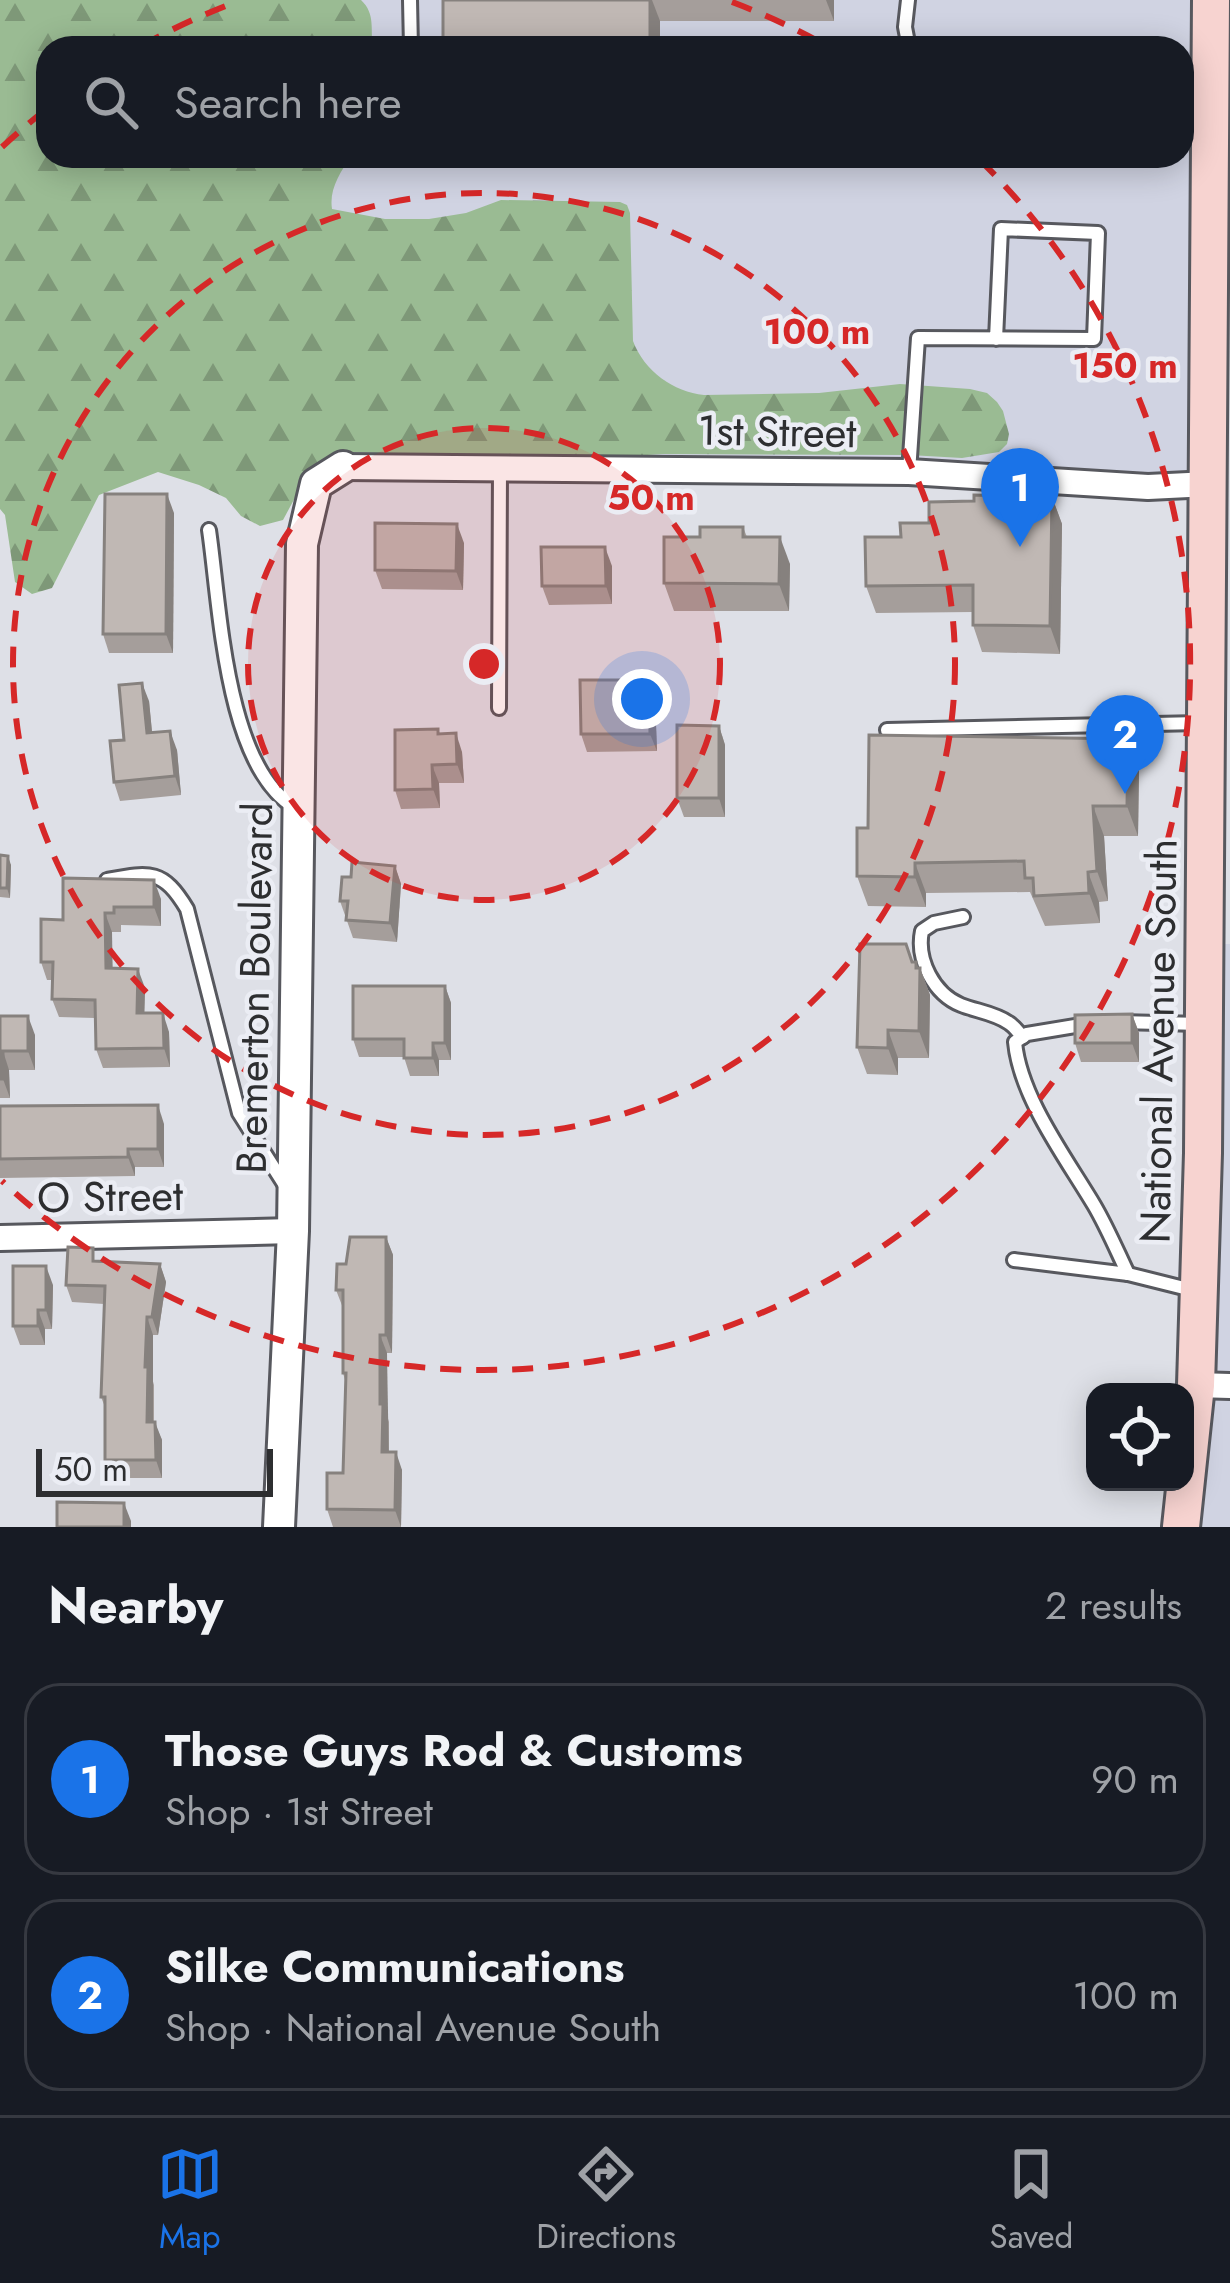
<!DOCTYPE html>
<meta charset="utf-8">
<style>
body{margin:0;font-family:Jost,sans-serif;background:#20242c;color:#f1f3f6}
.controls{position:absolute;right:36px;bottom:36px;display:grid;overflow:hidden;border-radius:24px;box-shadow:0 6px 30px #0003}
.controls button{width:108px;height:108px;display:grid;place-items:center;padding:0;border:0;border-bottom:3px solid #363941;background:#171b24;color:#f1f3f6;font:60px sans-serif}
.scale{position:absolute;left:36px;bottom:30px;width:237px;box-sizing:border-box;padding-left:12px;border:6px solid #2d2e30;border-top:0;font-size:33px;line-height:42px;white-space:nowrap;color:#2d2e30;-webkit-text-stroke:9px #ebedf4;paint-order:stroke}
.you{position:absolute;left:642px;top:699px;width:42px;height:42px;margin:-30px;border:9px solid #fff;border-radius:50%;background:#1a73e8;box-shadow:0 0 0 18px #1a73e833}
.badge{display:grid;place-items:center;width:78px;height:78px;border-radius:50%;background:#1a73e8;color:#fff;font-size:39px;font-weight:700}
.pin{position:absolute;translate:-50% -99px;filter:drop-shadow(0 3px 6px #0008)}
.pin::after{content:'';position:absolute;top:63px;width:42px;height:36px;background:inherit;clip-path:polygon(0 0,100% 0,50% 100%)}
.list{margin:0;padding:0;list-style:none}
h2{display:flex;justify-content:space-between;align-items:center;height:156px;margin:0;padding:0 48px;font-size:51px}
h2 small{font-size:39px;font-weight:400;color:#9ea1a6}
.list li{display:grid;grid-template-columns:78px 1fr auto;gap:36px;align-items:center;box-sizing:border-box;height:192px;margin:0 24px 24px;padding:0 24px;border:3px solid #363941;border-radius:36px}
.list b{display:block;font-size:45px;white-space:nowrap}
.list p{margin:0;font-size:39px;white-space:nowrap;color:#9ea1a6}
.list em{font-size:39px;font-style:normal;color:#9ea1a6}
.icon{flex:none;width:66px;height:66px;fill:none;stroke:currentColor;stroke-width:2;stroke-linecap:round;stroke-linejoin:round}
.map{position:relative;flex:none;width:1230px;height:1527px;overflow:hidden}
.search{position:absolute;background:#171b24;box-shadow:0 6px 30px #0003;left:36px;right:36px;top:36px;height:132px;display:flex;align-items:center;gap:30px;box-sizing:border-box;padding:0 42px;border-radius:36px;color:#9ea1a6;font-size:45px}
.sheet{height:588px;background:#171b24}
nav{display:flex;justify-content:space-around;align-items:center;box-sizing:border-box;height:168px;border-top:3px solid #363941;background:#171b24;font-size:33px;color:#9ea1a6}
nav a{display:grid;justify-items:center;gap:6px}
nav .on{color:#1a73e8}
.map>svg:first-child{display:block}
</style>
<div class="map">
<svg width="1230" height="1527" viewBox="0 0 1230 1527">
<defs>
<pattern id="forest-firs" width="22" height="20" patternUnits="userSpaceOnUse" patternTransform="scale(3)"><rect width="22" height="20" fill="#9abb93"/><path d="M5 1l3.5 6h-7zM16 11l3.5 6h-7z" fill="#7e9878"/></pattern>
</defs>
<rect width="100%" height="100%" fill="#dee0e7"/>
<g fill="#d0d3e2" fill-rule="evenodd">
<path d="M 0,0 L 1211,0 L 1209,484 L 0,454 ZM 48,48 L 1182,48 L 1182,156 L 48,156 Z"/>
<path d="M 1205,944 L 1230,944 L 1230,1527 L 1181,1527 Z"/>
</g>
<path fill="url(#forest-firs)" d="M 0,0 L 361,0 C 376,14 370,30 373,48 L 48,48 L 48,156 L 351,156 C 340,173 329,189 332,209 L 385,219 L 429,219 L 466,213 L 501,200 L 620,202 L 627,205 L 630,213 L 633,341 C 644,371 674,392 704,395 L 819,393 L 900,384 L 970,389 L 987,393 L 997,402 L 1003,411 L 1009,434 L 1007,444 L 999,452 L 962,458 L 909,455 L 663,454 L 567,460 L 352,452 L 304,481 L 283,520 L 260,526 L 241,516 L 226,498 L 199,485 L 158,472 L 99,495 L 52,588 L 32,594 L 15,582 L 5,515 L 0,509 Z"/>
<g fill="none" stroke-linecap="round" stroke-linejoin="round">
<g stroke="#57585e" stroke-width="18">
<g id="service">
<path d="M 410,0 L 411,48"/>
<path d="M 908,0 L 905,27 L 909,48"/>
<path d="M 909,472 L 918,338 L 1094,339 L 1098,233 L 1001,229 L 996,339"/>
<path d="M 209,530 C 220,605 225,765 294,807"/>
<path d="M 499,708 L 500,468"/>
<path d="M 887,730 L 1200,723"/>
<path d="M 107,880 C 150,872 163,869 187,909 L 239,1113 L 286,1187"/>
<path d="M 963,917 L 934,923 L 922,931 C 916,960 934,994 961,1005 C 976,1011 995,1013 1009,1023 C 1014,1026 1018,1032 1023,1037"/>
<path d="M 1119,1022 L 1201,1024"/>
<path d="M 1087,1024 L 1027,1034 L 1015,1042 C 1020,1097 1066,1158 1094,1205 C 1107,1227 1117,1251 1128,1274"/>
<path d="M 1014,1260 L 1128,1274 L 1192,1290"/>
</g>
</g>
<g stroke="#57585e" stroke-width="30">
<g id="minor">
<path d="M 343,467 L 909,472 L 1148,487 L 1209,484"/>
<path d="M 0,1238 L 293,1231"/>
<path d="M 1196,1385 L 1230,1386"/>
</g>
</g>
<g stroke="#57585e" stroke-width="36">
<path id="tertiary" d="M 279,1527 L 293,1231 L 302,544 L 316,484 L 343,467"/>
</g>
<g stroke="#57585e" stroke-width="42">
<path id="secondary" d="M 1181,1527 L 1196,1385 L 1203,1153 L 1211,0"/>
</g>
<use href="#service" stroke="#fff" stroke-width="12"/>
<use href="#minor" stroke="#fff" stroke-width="24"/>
<use href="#tertiary" stroke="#fff" stroke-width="30"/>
<use href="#secondary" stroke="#f7d3d0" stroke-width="36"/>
</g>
<g fill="#a59e9b">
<path d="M 443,0 L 834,0 L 834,21 L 660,21 L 660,48 Z"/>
<path d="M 1052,497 L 1062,524 L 1060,654 L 982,652 L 973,625 L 973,612 L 876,613 L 866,586 L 901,537 L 929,523 Z"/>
<path d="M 174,513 L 173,653 L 109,653 L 103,634 Z"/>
<path d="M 743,527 L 747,537 L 790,564 L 789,611 L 674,611 L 664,583 L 700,537 Z"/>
<path d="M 464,543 L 463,590 L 382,589 L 375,570 Z"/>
<path d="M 612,566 L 612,604 L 549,605 L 542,586 Z"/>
<path d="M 655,698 L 657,751 L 587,752 L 581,734 Z"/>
<path d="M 149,701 L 152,733 L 177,750 L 181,795 L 120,801 L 114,782 L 124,740 Z"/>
<path d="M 719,726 L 725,745 L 725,817 L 684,817 L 677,798 Z"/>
<path d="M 439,734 L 462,752 L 464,783 L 439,783 L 440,808 L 401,809 L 395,790 Z"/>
<path d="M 1128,739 L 1139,769 L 1138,836 L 1104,836 L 1108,901 L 1099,902 L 1100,923 L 1045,926 L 1030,892 L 926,893 L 926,907 L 868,906 L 857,876 L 868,828 Z"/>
<path d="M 0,855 L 11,865 L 10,898 L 0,897 Z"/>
<path d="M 395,866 L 401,884 L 397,942 L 353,938 L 340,901 Z"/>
<path d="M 63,878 L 161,899 L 161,926 L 121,925 L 121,932 L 112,932 L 112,968 L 145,988 L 144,1013 L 169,1032 L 170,1067 L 103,1068 L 96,1049 L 95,1018 L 59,1017 L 52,999 L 52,980 L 47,980 L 41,962 L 63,920 Z"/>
<path d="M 913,962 L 916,962 L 918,968 L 920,968 L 930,995 L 929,1058 L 898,1058 L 898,1075 L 867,1074 L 857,1047 Z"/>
<path d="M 445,986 L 451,1003 L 451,1060 L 439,1060 L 439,1076 L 410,1076 L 404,1057 L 359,1057 L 353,1039 Z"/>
<path d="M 1132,1014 L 1139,1033 L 1139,1062 L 1081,1062 L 1075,1043 Z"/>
<path d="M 0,1016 L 35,1035 L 35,1070 L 9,1070 L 10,1098 L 0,1098 Z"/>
<path d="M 0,1106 L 164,1124 L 164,1167 L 135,1167 L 135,1176 L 0,1178 Z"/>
<path d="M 386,1237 L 393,1255 L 392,1353 L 387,1353 L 387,1415 L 389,1422 L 389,1452 L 402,1470 L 401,1527 L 333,1527 L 327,1509 L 343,1473 L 345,1380 L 343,1373 L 343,1308 L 336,1290 L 346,1264 Z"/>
<path d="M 98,1261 L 160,1264 L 166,1282 L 158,1335 L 153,1335 L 152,1378 L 154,1385 L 154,1422 L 162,1440 L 162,1478 L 112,1478 L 105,1460 L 105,1407 L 101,1397 L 104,1304 L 72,1302 L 66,1285 Z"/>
<path d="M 53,1285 L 52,1329 L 45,1329 L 45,1345 L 20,1345 L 13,1326 Z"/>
</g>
<g fill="#86817e">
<path d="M 650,0 L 652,0 L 660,21 L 660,48 L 650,48 Z"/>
<path d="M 826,0 L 834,0 L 834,21 Z"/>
<path d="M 167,494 L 174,513 L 173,653 L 166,634 Z"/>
<path d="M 1052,497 L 1062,524 L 1060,654 L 1050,626 Z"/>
<path d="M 457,524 L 464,543 L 463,590 L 456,571 Z"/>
<path d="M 780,537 L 790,564 L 789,611 L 779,584 Z"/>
<path d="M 605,547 L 612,566 L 612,604 L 606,586 Z"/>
<path d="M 649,680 L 655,698 L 657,751 L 650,734 Z"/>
<path d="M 142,683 L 149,701 L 154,752 L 147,733 Z"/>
<path d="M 719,726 L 725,745 L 725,817 L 719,798 Z"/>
<path d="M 170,731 L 177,750 L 181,795 L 175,776 Z"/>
<path d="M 456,733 L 462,752 L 464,783 L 457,764 Z"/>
<path d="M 1128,739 L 1139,769 L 1138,836 L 1127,806 Z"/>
<path d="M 432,765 L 439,783 L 440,808 L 433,789 Z"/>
<path d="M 1093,806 L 1104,836 L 1108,901 L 1097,871 Z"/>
<path d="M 8,856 L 11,865 L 10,898 L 7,888 Z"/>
<path d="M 915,863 L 926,893 L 926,907 L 915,877 Z"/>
<path d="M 395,866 L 401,884 L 397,942 L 390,923 Z"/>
<path d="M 1088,872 L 1099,902 L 1100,923 L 1089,893 Z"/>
<path d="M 154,880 L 161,899 L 161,926 L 154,907 Z"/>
<path d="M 105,913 L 112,932 L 113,987 L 106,968 Z"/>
<path d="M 916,962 L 920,973 L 920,968 L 930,995 L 929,1058 L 919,1031 L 920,982 Z"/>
<path d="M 138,969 L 145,988 L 144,1032 L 137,1013 Z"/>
<path d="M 445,986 L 451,1003 L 451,1060 L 445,1043 Z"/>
<path d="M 163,1013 L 169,1032 L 170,1067 L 164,1048 Z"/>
<path d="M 1132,1014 L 1139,1033 L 1139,1062 L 1132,1043 Z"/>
<path d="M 28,1016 L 35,1035 L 35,1070 L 28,1051 Z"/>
<path d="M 888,1030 L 898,1058 L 898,1075 L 888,1048 Z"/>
<path d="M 433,1043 L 439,1060 L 439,1076 L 433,1058 Z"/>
<path d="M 3,1051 L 9,1070 L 10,1098 L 3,1079 Z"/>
<path d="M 158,1105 L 164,1124 L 164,1167 L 158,1149 Z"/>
<path d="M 128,1149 L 135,1167 L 135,1176 L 128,1157 Z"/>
<path d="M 386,1237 L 393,1255 L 392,1353 L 386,1335 Z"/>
<path d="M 160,1264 L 166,1282 L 158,1335 L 152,1317 Z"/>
<path d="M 46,1266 L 53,1285 L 52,1329 L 46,1310 Z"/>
<path d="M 38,1310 L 45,1329 L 45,1345 L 38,1326 Z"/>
<path d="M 147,1317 L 153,1335 L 153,1440 L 147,1422 L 145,1367 Z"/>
<path d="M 380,1335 L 387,1353 L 389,1470 L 382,1452 Z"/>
<path d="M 155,1422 L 162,1440 L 162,1478 L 156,1460 Z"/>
<path d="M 396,1452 L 402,1470 L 401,1527 L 395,1510 Z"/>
<path d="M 124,1503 L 131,1521 L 131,1527 L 124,1527 Z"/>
</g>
<g fill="#c0b8b4" stroke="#86817e" stroke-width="3">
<rect x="443" y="0" width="207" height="48"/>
<path d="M 105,494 L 167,494 L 166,634 L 103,634 Z"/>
<path d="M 974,495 L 1052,497 L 1050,626 L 973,625 L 973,585 L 866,586 L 865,537 L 901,537 L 900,523 L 929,523 L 929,502 L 974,501 Z"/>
<path d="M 375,523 L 457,524 L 456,571 L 375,570 Z"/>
<path d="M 700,527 L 743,527 L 743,537 L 780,537 L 779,584 L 664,583 L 664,537 L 700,537 Z"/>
<path d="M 541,547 L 605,547 L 606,586 L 542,586 Z"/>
<path d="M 580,680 L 649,680 L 650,734 L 581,734 Z"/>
<path d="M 142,683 L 147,733 L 170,731 L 175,776 L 114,782 L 110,741 L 124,740 L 119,685 Z"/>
<path d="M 677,725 L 719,726 L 719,798 L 677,798 Z"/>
<path d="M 438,729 L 438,734 L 456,733 L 457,764 L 432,765 L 433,789 L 395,790 L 395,730 Z"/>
<path d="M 869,735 L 1128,739 L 1127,806 L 1093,806 L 1097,871 L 1088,872 L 1089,893 L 1034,896 L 1033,878 L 1025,878 L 1024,861 L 915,863 L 915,877 L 857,876 L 857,828 L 868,828 Z"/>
<path d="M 0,855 L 8,856 L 7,888 L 0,888 Z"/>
<path d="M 352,862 L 395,866 L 390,923 L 346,920 L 348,901 L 340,901 L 342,877 L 351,877 Z"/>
<path d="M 63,878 L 154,880 L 154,907 L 114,907 L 114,913 L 105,913 L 106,968 L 138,969 L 137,1013 L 163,1013 L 164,1048 L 96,1049 L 95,1000 L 52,999 L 53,962 L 41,962 L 41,919 L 63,920 Z"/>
<path d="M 860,944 L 906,944 L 912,962 L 916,962 L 916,968 L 920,968 L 919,1031 L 888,1030 L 888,1048 L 857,1047 Z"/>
<path d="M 353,986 L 445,986 L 445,1043 L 433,1043 L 433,1058 L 404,1058 L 404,1039 L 353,1039 Z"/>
<path d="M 1132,1014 L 1132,1043 L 1075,1043 L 1075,1015 Z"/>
<path d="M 0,1016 L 28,1016 L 28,1051 L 3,1051 L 3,1079 L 0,1079 Z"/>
<path d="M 158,1105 L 158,1149 L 128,1149 L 128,1157 L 0,1159 L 0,1106 Z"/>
<path d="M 350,1237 L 386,1237 L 386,1335 L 380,1335 L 380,1404 L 383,1404 L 382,1452 L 396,1452 L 395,1510 L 327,1509 L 327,1473 L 343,1473 L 346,1373 L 343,1373 L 343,1290 L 336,1290 L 337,1264 L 346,1264 Z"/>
<path d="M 68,1247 L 93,1248 L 93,1261 L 160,1264 L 152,1317 L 147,1317 L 145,1367 L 148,1367 L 147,1422 L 155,1422 L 156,1460 L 105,1460 L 105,1397 L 101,1397 L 105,1286 L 66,1285 Z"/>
<path d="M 13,1266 L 46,1266 L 46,1310 L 38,1310 L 38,1326 L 13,1326 Z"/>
<path d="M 57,1502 L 124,1503 L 124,1527 L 57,1527 Z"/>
</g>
<circle cx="484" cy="664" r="236" fill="#d62828" fill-opacity=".12"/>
<g fill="none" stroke="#d62828" stroke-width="6" stroke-dasharray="21 15">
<circle cx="484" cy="664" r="236"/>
<circle cx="484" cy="664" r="471"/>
<path d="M2 147A707 707 0 0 1 44 111M141 46A707 707 0 0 1 236 2M732 2A707 707 0 0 1 827 46M980 160A707 707 0 0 1 2 1181"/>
</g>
<g text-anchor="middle" stroke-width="9" stroke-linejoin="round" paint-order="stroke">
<g font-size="42" fill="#2d2e30" stroke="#ebedf4">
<text transform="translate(777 431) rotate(1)" y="15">1st Street</text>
<text transform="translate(254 988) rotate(-89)" y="15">Bremerton Boulevard</text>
<text transform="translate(1158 1041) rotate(-89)" y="15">National Avenue South</text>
<text transform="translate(110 1196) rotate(-1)" y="15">O Street</text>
</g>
</g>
<circle cx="484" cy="664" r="18" fill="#d62828" stroke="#ebedf4" stroke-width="6"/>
<g font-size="36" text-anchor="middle" font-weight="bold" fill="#d62828" stroke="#ebedf4" stroke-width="9" stroke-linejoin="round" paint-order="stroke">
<text x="817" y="344">100 m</text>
<text x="1125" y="378">150 m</text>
<text x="651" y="510">50 m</text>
</g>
</svg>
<div class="controls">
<button><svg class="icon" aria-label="locate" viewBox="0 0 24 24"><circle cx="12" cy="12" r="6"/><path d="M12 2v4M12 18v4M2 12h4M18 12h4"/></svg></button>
</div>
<div class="scale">50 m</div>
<div class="you"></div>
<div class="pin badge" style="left:1020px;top:547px">1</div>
<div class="pin badge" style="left:1125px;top:794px">2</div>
<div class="search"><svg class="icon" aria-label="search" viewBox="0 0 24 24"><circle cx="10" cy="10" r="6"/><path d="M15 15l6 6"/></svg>Search here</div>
</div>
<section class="sheet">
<h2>Nearby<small>2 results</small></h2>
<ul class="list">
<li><span class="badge">1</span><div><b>Those Guys Rod &amp; Customs</b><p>Shop · 1st Street</p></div><em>90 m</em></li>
<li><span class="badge">2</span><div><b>Silke Communications</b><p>Shop · National Avenue South</p></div><em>100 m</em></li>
</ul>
</section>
<nav>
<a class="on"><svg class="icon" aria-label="map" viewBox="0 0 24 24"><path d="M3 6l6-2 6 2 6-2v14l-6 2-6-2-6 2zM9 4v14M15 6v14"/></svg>Map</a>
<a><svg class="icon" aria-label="directions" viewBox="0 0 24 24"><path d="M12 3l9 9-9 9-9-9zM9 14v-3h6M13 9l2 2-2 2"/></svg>Directions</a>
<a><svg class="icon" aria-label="saved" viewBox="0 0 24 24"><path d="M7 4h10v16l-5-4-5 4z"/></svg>Saved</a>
</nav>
